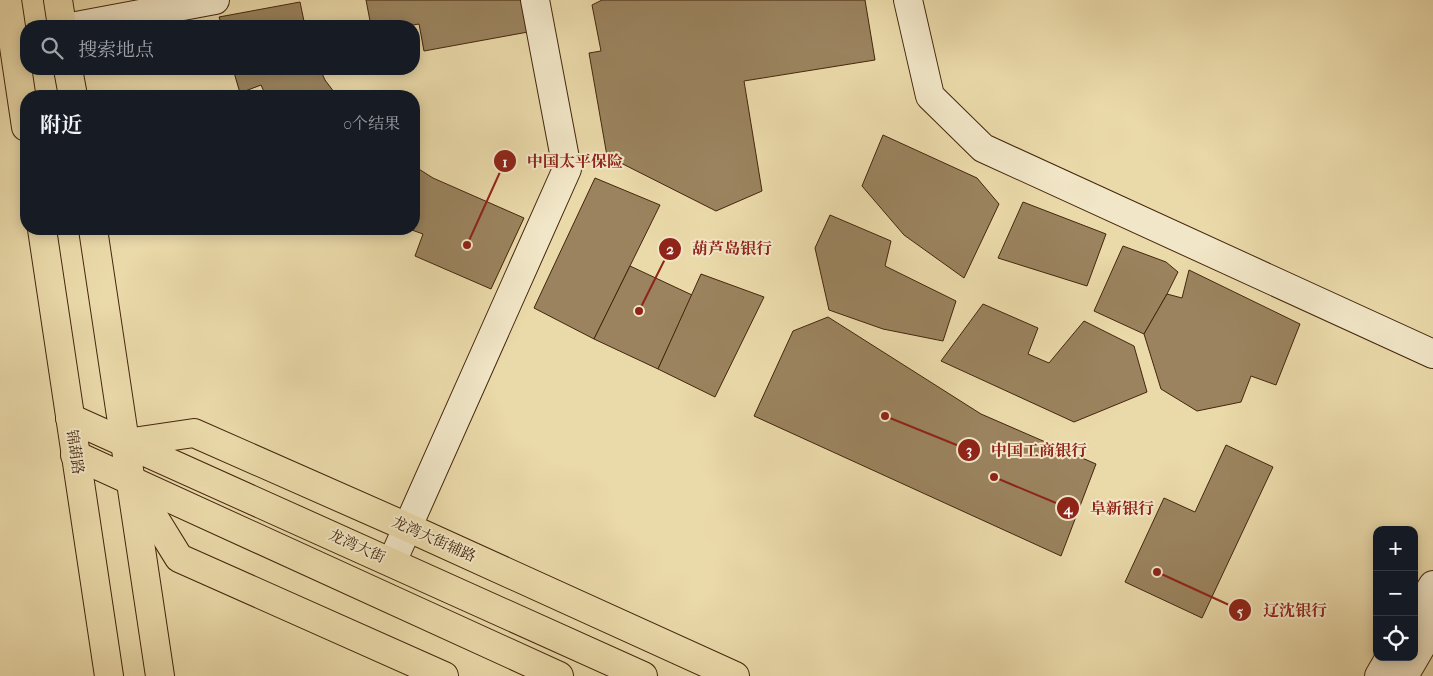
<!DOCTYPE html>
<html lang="zh">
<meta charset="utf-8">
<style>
body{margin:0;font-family:"IM FELL French Canon","Noto Serif SC",serif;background:#20242c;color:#f1f3f6}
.controls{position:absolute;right:15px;bottom:15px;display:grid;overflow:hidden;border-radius:10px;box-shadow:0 2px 12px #0003}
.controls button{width:45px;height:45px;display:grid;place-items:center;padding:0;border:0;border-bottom:1px solid #363941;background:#171b24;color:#f1f3f6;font:25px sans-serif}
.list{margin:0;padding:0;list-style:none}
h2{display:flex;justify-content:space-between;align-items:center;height:65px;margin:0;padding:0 20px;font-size:21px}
h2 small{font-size:16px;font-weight:400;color:#9ea1a6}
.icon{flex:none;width:28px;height:28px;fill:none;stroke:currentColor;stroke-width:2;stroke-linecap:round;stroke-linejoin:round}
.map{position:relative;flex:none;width:1433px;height:676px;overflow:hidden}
.search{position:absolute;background:#171b24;box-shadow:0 2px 12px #0003;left:20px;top:20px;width:400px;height:55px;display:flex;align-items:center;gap:12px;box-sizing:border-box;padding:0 18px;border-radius:20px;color:#9ea1a6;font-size:19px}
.panel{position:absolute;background:#171b24;box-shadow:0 2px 12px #0003;left:20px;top:90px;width:400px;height:145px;border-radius:20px}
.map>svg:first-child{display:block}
</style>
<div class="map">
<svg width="1433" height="676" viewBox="0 0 1433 676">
<rect width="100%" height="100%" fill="#ead9a9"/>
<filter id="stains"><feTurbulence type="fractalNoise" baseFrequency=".004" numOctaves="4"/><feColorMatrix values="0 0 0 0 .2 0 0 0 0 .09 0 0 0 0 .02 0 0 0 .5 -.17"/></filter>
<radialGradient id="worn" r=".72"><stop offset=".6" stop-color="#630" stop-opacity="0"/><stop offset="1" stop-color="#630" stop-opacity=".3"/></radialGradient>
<g fill="#9a835e" stroke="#44260c">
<path d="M 366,0 L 522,0 L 528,32 L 424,51 L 419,24 L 407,26 L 371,26 Z"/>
<path d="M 602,0 L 865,0 L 875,60 L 744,81 L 762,191 L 716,211 L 607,156 L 589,53 L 601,51 L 592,5 Z"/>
<path d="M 300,2 L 305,26 L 222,26 L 219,17 Z"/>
<path d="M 233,69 L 320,69 L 325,80 L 337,96 L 266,96 L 261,85 L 240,93 Z"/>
<path d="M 883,135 L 977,178 L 999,204 L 964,278 L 904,235 L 862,186 Z"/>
<path d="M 414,166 L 433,178 L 524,218 L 491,289 L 415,256 L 423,234 L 409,229 L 414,229 Z"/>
<path d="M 595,178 L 660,205 L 594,339 L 534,308 Z"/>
<path d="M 1023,202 L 1106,234 L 1087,286 L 998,258 Z"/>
<path d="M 830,215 L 891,241 L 885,266 L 956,301 L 943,341 L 883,329 L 829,310 L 815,248 Z"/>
<path d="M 1123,246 L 1166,262 L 1178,272 L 1167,294 L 1144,334 L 1094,311 Z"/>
<path d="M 630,266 L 692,295 L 658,369 L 594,339 Z"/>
<path d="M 1189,270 L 1300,324 L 1276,385 L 1251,376 L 1241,402 L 1197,411 L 1161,389 L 1144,334 L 1167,294 L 1182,298 Z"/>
<path d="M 701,274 L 764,297 L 715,397 L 658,369 Z"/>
<path d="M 983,304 L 1038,328 L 1028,354 L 1049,363 L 1084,321 L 1134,346 L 1147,392 L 1074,422 L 941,361 Z"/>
<path d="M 828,317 L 981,414 L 1096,464 L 1061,556 L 754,416 L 793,331 Z"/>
<path d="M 1226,445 L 1273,467 L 1202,618 L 1125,582 L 1164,498 L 1195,512 Z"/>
</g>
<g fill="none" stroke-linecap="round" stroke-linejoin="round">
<g stroke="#44260c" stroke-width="30">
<g id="secondary">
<path d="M 908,0 L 930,96 L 983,148 L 1433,354"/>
<path d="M 76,26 L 215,0"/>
<path d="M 392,562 L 567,169 L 535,0"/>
<path d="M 1414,617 L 1433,585"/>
<path d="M 1379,676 L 1390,657"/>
<path d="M 1404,676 L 1433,626"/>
</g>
</g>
<g stroke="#44260c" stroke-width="30">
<g id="primary">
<path d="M 7,0 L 26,127"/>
<path d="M 58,0 L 62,26"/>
<path d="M 68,69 L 73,96"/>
<path d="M 42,229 L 109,676"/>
<path d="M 93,229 L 160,676"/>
<path d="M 70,418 L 643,676"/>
<path d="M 126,443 L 194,433 L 407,527 L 735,676"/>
<path d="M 75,455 L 559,676"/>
<path d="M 137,490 L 179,558 L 444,676"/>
</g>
</g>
<use href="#secondary" stroke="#f1e6c7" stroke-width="28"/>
<use href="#primary" stroke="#ead9a9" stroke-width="28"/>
</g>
<g text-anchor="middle" stroke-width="4" stroke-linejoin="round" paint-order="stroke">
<g font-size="15" fill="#44260c" stroke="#f1e6c7">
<text transform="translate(75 452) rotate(81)" y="5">锦葫路</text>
<text transform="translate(434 539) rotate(24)" y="5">龙湾大街辅路</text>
<text transform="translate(357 546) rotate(24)" y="5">龙湾大街</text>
</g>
</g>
<path fill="none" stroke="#8f2418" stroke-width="2" d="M467 245L505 161M639 311L670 249M885 416L969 450M994 477L1068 508M1157 572L1240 610"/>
<g fill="#8f2418" stroke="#f1e6c7" stroke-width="2">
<circle cx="467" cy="245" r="5"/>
<circle cx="639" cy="311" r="5"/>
<circle cx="885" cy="416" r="5"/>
<circle cx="994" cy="477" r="5"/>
<circle cx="1157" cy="572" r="5"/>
<circle cx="505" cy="161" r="12"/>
<circle cx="670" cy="249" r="12"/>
<circle cx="969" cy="450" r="12"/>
<circle cx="1068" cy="508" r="12"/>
<circle cx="1240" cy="610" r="12"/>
</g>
<g font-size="15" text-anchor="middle" font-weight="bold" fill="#fff">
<text x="505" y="167">1</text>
<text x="670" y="254">2</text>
<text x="969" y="455">3</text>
<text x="1068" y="514">4</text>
<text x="1240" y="616">5</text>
</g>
<g font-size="16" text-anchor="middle" font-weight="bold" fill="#8f2418" stroke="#f1e6c7" stroke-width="4" stroke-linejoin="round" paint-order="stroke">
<text x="575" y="167">中国太平保险</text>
<text x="732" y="254">葫芦岛银行</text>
<text x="1039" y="456">中国工商银行</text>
<text x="1122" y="514">阜新银行</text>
<text x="1295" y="616">辽沈银行</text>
</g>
<rect width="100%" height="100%" filter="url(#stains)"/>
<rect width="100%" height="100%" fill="url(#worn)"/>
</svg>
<div class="controls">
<button>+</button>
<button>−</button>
<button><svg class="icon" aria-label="locate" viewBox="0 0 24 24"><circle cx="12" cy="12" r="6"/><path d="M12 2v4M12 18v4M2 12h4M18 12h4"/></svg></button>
</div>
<div class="search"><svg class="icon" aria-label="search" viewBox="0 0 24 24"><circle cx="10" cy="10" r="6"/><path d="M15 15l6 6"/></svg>搜索地点</div>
<section class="panel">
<h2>附近<small>0个结果</small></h2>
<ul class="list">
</ul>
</section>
</div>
